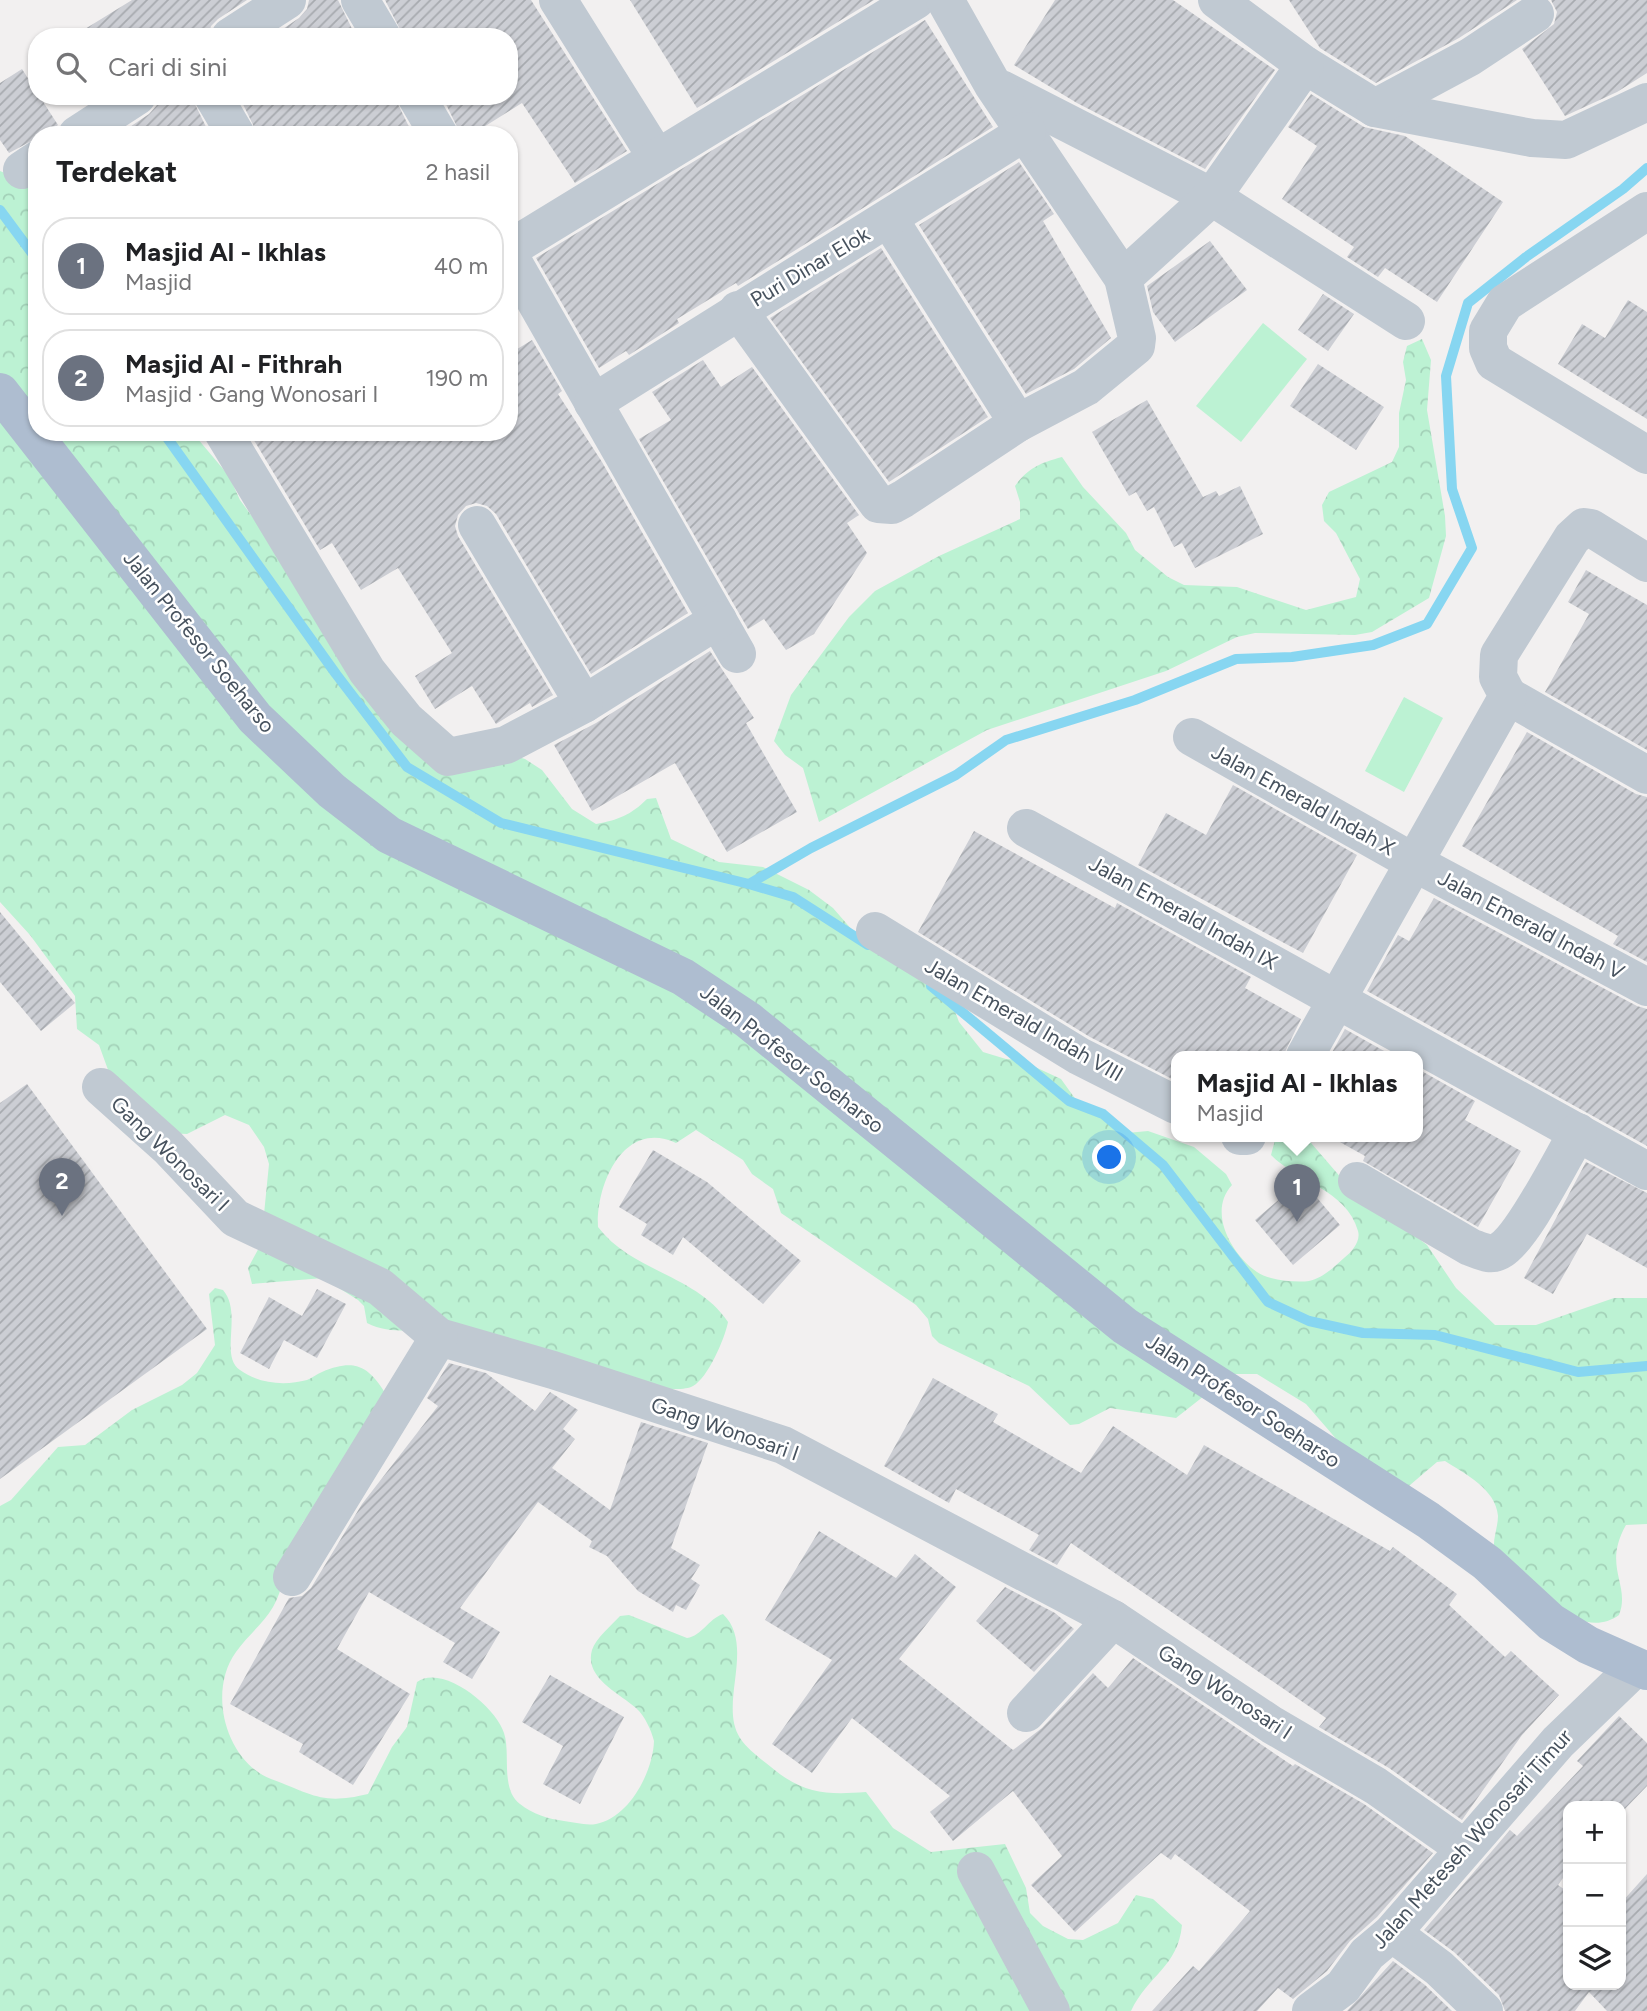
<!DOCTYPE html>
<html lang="id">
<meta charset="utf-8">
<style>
body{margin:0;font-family:Figtree,sans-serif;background:#f2f2f2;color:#202124}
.controls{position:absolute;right:21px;bottom:21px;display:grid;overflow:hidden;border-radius:14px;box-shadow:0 2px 5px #0004}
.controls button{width:63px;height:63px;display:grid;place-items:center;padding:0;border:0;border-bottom:2px solid #e0e0e0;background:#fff;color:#202124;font:35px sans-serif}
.you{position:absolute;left:1110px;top:1158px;width:24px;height:24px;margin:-18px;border:5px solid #fff;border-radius:50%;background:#1a73e8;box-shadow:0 0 0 10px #1a73e833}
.badge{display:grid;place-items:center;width:46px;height:46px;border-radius:50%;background:#1066ec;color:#fff;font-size:23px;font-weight:700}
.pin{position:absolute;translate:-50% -58px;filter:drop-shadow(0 2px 4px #0008)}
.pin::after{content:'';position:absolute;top:37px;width:24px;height:21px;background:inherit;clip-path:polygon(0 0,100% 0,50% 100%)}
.popup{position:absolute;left:1171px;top:1051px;width:252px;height:91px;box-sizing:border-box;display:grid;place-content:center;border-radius:14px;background:#fff;filter:drop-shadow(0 2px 5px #0005);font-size:23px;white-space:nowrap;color:#757577}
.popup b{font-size:26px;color:#202124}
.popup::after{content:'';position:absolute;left:50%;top:100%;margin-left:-14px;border:14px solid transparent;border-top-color:#fff}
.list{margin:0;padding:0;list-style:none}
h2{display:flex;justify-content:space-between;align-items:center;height:91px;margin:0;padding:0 28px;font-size:30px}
h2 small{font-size:23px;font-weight:400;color:#757577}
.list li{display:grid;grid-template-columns:46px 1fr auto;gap:21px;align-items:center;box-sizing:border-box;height:98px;margin:0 14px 14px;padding:0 14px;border:2px solid #e0e0e0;border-radius:28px}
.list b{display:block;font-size:26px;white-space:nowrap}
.list p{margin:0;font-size:23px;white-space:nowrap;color:#757577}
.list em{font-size:23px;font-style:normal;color:#757577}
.icon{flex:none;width:38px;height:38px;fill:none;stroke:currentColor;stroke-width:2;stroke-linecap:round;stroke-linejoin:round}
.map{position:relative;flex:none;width:1647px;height:2011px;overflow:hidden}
.search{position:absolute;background:#fff;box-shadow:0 2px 5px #0004;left:28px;top:28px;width:490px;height:77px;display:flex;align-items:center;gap:18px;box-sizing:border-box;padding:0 24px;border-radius:28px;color:#757577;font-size:26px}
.panel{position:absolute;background:#fff;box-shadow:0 2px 5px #0004;left:28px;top:126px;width:490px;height:315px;border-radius:28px}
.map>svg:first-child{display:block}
</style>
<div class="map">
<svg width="1647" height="2011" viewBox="0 0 1647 2011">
<defs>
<pattern id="forest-crowns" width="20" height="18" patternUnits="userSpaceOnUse" patternTransform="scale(1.75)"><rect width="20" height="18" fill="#bcf2d3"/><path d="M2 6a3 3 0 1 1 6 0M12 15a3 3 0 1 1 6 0" fill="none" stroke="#a3d1b8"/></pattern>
<pattern id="building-hatch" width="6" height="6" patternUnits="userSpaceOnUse" patternTransform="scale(1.75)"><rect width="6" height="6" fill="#ccced4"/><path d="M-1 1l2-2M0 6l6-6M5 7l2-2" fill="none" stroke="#a7aaaf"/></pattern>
</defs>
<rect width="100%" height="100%" fill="#f2f0f0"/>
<g fill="url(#forest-crowns)">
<path d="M 0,171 L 27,182 L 37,195 L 37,432 L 192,432 L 229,476 L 240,500 L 262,530 L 424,728 L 525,759 L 542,770 L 572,809 L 596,824 C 618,820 631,815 647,799 L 656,798 L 671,839 L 719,862 L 763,867 L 809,890 L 833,908 L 860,939 L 948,993 L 959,1022 L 983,1052 L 1006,1059 L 1020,1060 L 1061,1079 L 1079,1104 L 1118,1129 L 1127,1133 L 1148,1131 L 1194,1147 L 1226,1174 L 1232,1185 C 1207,1212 1232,1255 1257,1272 C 1267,1280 1297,1283 1309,1281 C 1323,1278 1334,1267 1344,1258 C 1352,1252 1361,1241 1358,1231 C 1347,1190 1296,1181 1271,1155 L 1275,1140 L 1282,1136 L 1305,1136 L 1343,1180 L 1427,1245 L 1456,1288 L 1495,1325 L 1536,1325 L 1614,1298 L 1647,1298 L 1647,1524 L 1626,1525 C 1602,1567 1631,1585 1619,1615 C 1576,1646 1524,1576 1494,1549 C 1493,1537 1498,1527 1498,1516 C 1496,1489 1465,1474 1445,1461 L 1437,1462 L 1403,1491 L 1338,1441 L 1306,1404 L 1257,1374 L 1232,1374 L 1176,1418 L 1110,1408 L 1079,1424 L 1070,1425 L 1029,1386 L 939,1343 L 932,1336 L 928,1319 L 916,1305 L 781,1213 L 773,1189 L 752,1174 L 743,1160 L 696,1130 L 676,1143 C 624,1119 596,1184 598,1227 C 632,1272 697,1275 728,1322 C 725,1338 708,1378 693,1386 C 663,1403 486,1345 445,1334 C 419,1327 392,1336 367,1323 L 364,1306 L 358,1300 L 323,1278 L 252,1284 L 248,1268 L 261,1244 L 269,1164 L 264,1147 L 249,1125 L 225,1115 L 187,1134 L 165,1133 L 111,1078 L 99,1045 L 77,1029 L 75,996 L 30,935 L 0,902 Z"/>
<path d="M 1422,339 L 1431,360 L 1427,410 L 1445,516 L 1446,536 L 1429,598 L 1372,632 L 1355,635 L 1255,633 L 1237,637 L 1166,671 L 987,730 L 819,822 L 803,768 L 785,755 L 774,741 L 791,695 L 849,617 L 875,591 L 939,556 L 1020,519 L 1020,502 L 1015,486 C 1028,468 1040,463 1062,457 L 1083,487 L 1126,533 L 1135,550 L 1168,577 L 1184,585 L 1237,587 L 1306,610 L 1356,597 L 1360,579 L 1336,533 L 1324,521 L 1322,505 L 1329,492 L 1392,462 L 1399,447 L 1399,413 L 1406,380 L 1403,362 L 1407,346 Z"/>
<path d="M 215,1288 L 223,1290 C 243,1313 219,1356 240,1370 C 259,1384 285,1386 307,1380 C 312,1378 317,1374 322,1372 C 355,1358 369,1366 387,1396 C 377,1418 357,1471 343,1487 C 331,1501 309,1510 301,1526 C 287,1551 286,1585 273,1607 C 263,1624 247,1636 236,1652 C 207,1692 226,1761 271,1779 C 314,1795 322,1805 368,1794 L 392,1747 L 407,1727 L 417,1682 C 443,1663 497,1708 504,1733 C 511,1754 500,1789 520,1804 C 532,1814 549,1819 564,1821 C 574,1822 586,1826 596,1824 C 629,1818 653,1772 654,1741 C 651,1730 645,1716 636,1708 C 619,1693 584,1678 592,1650 C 596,1638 611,1626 620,1616 L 629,1615 L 687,1638 C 702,1636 708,1619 723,1614 C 756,1646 718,1704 740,1738 C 748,1750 761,1759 771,1767 C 803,1794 826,1795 866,1792 L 893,1828 L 931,1852 L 1005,1844 L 1026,1888 L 1030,1913 L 1043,1926 L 1068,1939 L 1083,1940 L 1118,1923 L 1136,1895 L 1153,1899 L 1182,1925 C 1178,1967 1148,1975 1131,2011 L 0,2011 L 0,1506 L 11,1500 L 58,1447 L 85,1445 L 132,1410 L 182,1385 L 197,1373 L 215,1345 L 209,1294 Z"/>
</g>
<g fill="#bcf2d3">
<path d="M 1263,323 L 1307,359 L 1241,442 L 1196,406 Z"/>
<path d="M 1404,697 L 1443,718 L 1404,792 L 1365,771 Z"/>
</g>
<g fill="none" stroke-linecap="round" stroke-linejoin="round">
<g stroke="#87d6f1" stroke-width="10">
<path d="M 0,210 L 37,260"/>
<path d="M 163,432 L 336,674 L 407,767 L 501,823 L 749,884 L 793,897 L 868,945"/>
<path d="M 749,884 L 811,848 L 956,775 L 1006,740 L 1135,700 L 1236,659 L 1292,657 L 1373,645 L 1427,624 L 1472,548 L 1452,489 L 1446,376 L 1468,303 L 1526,257 L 1623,189 L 1647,168"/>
<path d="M 931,986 L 1069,1101 L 1103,1114 L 1163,1165 L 1268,1302 L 1309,1321 L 1363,1333 L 1435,1335 L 1578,1372 L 1647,1366"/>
</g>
</g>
<g fill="url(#building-hatch)">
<path d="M 132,0 L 247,0 L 218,19 L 211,26 L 208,37 L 72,37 Z"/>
<path d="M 309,0 L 338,0 L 356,37 L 271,37 L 299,18 L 307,9 Z"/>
<path d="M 385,0 L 531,0 L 627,151 L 575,183 L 522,103 L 471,135 L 461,135 L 442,96 L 509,96 L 509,37 L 404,37 Z"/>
<path d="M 630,0 L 874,0 L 697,108 Z"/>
<path d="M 1055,0 L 1173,0 L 1275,70 L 1205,169 L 1077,103 L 1014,65 Z"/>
<path d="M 1289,0 L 1517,0 L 1459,38 L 1376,83 L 1320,48 Z"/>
<path d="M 1551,0 L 1647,0 L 1647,73 L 1617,92 L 1565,116 L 1522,49 L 1554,24 L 1557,12 Z"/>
<path d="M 925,20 L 993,127 L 738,286 L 736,283 L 677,319 L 679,323 L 629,355 L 626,351 L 599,368 L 536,258 Z"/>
<path d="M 22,69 L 58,125 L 47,135 L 37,135 L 37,138 L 9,153 L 0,140 L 0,83 Z"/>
<path d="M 1311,94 L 1364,127 L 1405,136 L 1503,202 L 1437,302 L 1385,268 L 1378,277 L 1347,257 L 1354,247 L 1282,199 L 1317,146 L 1288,127 Z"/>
<path d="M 159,96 L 191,96 L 210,135 L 118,135 L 149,114 L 157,105 Z"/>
<path d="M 239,96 L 394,96 L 413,135 L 258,135 Z"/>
<path d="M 1019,162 L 1054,214 L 1043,221 L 1111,338 L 1074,369 L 1026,394 L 919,225 Z"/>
<path d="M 1210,241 L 1247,290 L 1175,342 L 1153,312 L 1147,286 Z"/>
<path d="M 881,248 L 988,417 L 889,482 L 770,318 Z"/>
<path d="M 1323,294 L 1354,314 L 1328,351 L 1298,330 Z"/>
<path d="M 1628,300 L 1647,312 L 1647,419 L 1558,364 L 1582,324 L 1605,338 Z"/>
<path d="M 532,340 L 562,391 L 558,394 L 602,462 L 688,613 L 591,674 L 496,514 L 487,506 L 476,503 L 466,506 L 458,515 L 455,526 L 458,536 L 553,695 L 532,707 L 530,703 L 496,724 L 472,686 L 435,709 L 415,676 L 452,653 L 398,568 L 361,590 L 332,543 L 320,550 L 249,432 L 509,432 L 509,354 Z"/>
<path d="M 703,360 L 721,387 L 752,367 L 859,515 L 847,523 L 867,553 L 814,634 L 786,650 L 764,619 L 748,629 L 639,439 L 671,420 L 652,392 Z"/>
<path d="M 1318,364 L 1384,407 L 1356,450 L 1290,406 Z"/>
<path d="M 1147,400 L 1203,497 L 1216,491 L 1219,496 L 1240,486 L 1263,534 L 1195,568 L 1182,543 L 1174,547 L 1154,507 L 1147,511 L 1136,492 L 1129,496 L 1092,432 Z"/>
<path d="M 1586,570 L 1647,605 L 1647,750 L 1545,692 L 1589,614 L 1568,602 Z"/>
<path d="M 710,651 L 754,718 L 746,723 L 797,812 L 727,852 L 675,763 L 592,811 L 554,745 L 596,723 Z"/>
<path d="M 1527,732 L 1636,794 L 1647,797 L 1647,962 L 1613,944 L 1618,936 L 1462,846 Z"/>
<path d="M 1233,785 L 1357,855 L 1303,953 L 1138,865 L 1166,813 L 1206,835 Z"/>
<path d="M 974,831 L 1115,908 L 1117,903 L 1251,977 L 1245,988 L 1301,1019 L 1283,1056 L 1176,1056 L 1176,1081 L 1090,1037 L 918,932 Z"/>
<path d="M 1434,898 L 1637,1006 L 1647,1009 L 1647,1146 L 1367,991 L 1398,935 L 1409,941 Z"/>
<path d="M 0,912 L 75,1003 L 41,1031 L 0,982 Z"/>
<path d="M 1345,1029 L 1393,1056 L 1330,1056 Z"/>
<path d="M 1418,1069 L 1475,1101 L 1465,1120 L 1521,1151 L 1478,1227 L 1363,1161 L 1365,1156 L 1329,1136 L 1418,1136 Z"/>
<path d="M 27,1084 L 207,1329 L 0,1479 L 0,1103 Z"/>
<path d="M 653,1150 L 707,1182 L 801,1261 L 763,1304 L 683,1237 L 673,1255 L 641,1235 L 647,1224 L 619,1207 Z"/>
<path d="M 1586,1162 L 1647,1193 L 1647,1268 L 1587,1234 L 1553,1294 L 1524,1278 Z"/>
<path d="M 1302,1180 L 1340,1225 L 1293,1265 L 1255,1220 Z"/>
<path d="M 317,1289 L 346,1304 L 317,1358 L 284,1340 L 269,1369 L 240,1353 L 269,1297 L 302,1316 Z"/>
<path d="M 449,1363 L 486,1373 L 535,1411 L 550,1392 L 578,1410 L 563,1429 L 575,1439 L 552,1468 L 610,1510 L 641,1422 L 708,1443 L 671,1548 L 700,1565 L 691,1579 L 700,1585 L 686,1610 L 676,1605 L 673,1612 L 638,1591 L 607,1556 L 589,1547 L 592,1541 L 538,1502 L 460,1608 L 500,1632 L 472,1679 L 443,1662 L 455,1643 L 369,1592 L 337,1649 L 410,1694 L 353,1785 L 299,1752 L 303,1744 L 230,1704 L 289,1598 L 302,1596 L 311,1588 L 362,1504 L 438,1406 L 427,1398 Z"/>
<path d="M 933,1378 L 998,1414 L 993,1422 L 1081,1473 L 1113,1426 L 1187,1475 L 1204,1445 L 1390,1551 L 1393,1547 L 1457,1594 L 1449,1605 L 1505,1657 L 1511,1651 L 1559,1695 L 1522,1735 L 1462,1820 L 1389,1768 L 1319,1727 L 1326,1718 L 1071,1543 L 1057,1565 L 1029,1550 L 1039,1535 L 956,1489 L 949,1503 L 884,1466 Z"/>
<path d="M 819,1531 L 896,1578 L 915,1554 L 956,1587 L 899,1659 L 1013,1750 L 1042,1728 L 1093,1673 L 1108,1688 L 1133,1658 L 1293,1766 L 1295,1764 L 1364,1804 L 1433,1853 L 1377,1917 L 1350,1941 L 1327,1971 L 1293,1999 L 1278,1988 L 1257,2011 L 1152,2011 L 1193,1966 L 1199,1971 L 1250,1911 L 1175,1854 L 1171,1860 L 1161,1853 L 1075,1932 L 1031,1885 L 1062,1856 L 1013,1791 L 953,1841 L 930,1812 L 950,1796 L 852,1718 L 812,1773 L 772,1744 L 832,1660 L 765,1620 Z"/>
<path d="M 1005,1587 L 1055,1613 L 1074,1629 L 1034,1672 L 976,1621 Z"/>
<path d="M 550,1675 L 624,1717 L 580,1804 L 543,1784 L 563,1746 L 522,1722 Z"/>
<path d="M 1619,1716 L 1647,1743 L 1647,1786 L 1621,1813 L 1621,1806 L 1568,1806 L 1568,1871 L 1558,1885 L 1568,1892 L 1568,1985 L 1621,1985 L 1621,1903 L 1647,1874 L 1647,2011 L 1607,2011 L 1589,1992 L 1575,2011 L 1505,2011 L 1499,1995 L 1454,1952 L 1424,1930 L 1510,1830 L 1517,1836 L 1583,1766 L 1577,1761 Z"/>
<path d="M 1393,1961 L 1425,1985 L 1452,2011 L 1347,2011 Z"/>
</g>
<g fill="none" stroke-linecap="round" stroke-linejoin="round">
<g stroke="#c0c9d2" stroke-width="38">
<path d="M 360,0 L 382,37"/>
<path d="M 558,0 L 657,158"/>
<path d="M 230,37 L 287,0"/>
<path d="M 1305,65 L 1375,108 L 1532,138 L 1566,140 L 1647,102"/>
<path d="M 1001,89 L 1212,197 L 1406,321"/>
<path d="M 213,96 L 236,135"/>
<path d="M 416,96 L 439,135"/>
<path d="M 1375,108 L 1470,57 L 1535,14"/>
<path d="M 77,135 L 137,96"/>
<path d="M 22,170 L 37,160"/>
<path d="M 1647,211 L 1505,303 L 1488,331 L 1488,348 L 1494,362 L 1647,455"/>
<path d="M 889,219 L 1018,423"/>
<path d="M 509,249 L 916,0"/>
<path d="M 509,255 L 737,654"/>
<path d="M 1123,278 L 1212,197 L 1305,65 L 1217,0"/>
<path d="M 738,310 L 878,504 L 892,505 L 903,499 L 1018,423 L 1086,387 L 1136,346 L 1137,338 L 1123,278 L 993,85 L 945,0"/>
<path d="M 593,403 L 1027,131"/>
<path d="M 223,432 L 367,671 L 406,720 L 448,757 L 506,745 L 584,704 L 718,620"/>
<path d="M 477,525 L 584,704"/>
<path d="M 1508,696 L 1647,775"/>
<path d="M 1192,737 L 1415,863 L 1647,987"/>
<path d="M 1026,828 L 1647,1171"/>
<path d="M 875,931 L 1079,1056 L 1176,1105"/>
<path d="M 1305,1056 L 1508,696 L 1498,677 L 1499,655 L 1572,538 L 1584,527 L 1591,528 L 1647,563"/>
<path d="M 101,1087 L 168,1147 L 235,1218 L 380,1287 L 439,1337 L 553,1370 L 783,1445 L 1113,1619 L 1272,1725 L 1376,1786 L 1464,1848"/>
<path d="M 1240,1136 L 1247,1136"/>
<path d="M 1357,1181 L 1470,1247 C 1481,1251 1491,1257 1501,1250 C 1524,1236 1562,1158 1578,1132"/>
<path d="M 292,1577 L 439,1337"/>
<path d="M 1026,1713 L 1113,1619"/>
<path d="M 976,1871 L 1051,2011"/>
<path d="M 1392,1933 L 1439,1968 L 1484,2011"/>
<path d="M 1311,2011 L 1343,1987 L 1367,1954 L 1392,1933 L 1558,1742 L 1635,1668"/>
</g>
<path stroke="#aebdd0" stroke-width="38" d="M 0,392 L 255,718 L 332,791 L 389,835 L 683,977 L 748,1020 L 1125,1326 L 1428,1520 L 1487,1563 L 1551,1622 L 1588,1645 L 1647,1671"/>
</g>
<g text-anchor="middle" stroke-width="5" stroke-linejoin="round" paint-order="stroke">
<g font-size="21" fill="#47525e" stroke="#fff">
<text transform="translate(810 267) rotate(-31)" y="7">Puri Dinar Elok</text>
<text transform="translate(199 642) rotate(51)" y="7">Jalan Profesor Soeharso</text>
<text transform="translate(1303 800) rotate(29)" y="7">Jalan Emerald Indah X</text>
<text transform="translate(1183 913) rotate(29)" y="7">Jalan Emerald Indah IX</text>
<text transform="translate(1531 925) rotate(28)" y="7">Jalan Emerald Indah V</text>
<text transform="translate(1024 1020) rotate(30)" y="7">Jalan Emerald Indah VIII</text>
<text transform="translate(792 1059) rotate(38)" y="7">Jalan Profesor Soeharso</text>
<text transform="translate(170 1154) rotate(44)" y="7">Gang Wonosari I</text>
<text transform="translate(1243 1401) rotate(33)" y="7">Jalan Profesor Soeharso</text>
<text transform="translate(725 1429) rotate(19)" y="7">Gang Wonosari I</text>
<text transform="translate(1225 1692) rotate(33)" y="7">Gang Wonosari I</text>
<text transform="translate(1472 1839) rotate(-48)" y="7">Jalan Meteseh Wonosari Timur</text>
</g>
</g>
</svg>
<div class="controls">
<button>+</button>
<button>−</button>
<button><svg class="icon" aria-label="layers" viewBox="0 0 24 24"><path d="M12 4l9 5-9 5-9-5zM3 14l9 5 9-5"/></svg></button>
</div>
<div class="you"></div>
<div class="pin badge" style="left:1297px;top:1222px;background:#6b7280">1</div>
<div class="popup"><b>Masjid Al - Ikhlas</b>Masjid</div>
<div class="pin badge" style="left:62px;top:1216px;background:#6b7280">2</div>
<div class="search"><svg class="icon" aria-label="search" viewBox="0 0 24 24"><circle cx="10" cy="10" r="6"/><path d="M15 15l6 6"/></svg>Cari di sini</div>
<section class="panel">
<h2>Terdekat<small>2 hasil</small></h2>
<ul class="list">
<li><span class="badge" style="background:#6b7280">1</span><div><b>Masjid Al - Ikhlas</b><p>Masjid</p></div><em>40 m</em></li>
<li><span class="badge" style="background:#6b7280">2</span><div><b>Masjid Al - Fithrah</b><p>Masjid · Gang Wonosari I</p></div><em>190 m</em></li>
</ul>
</section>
</div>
